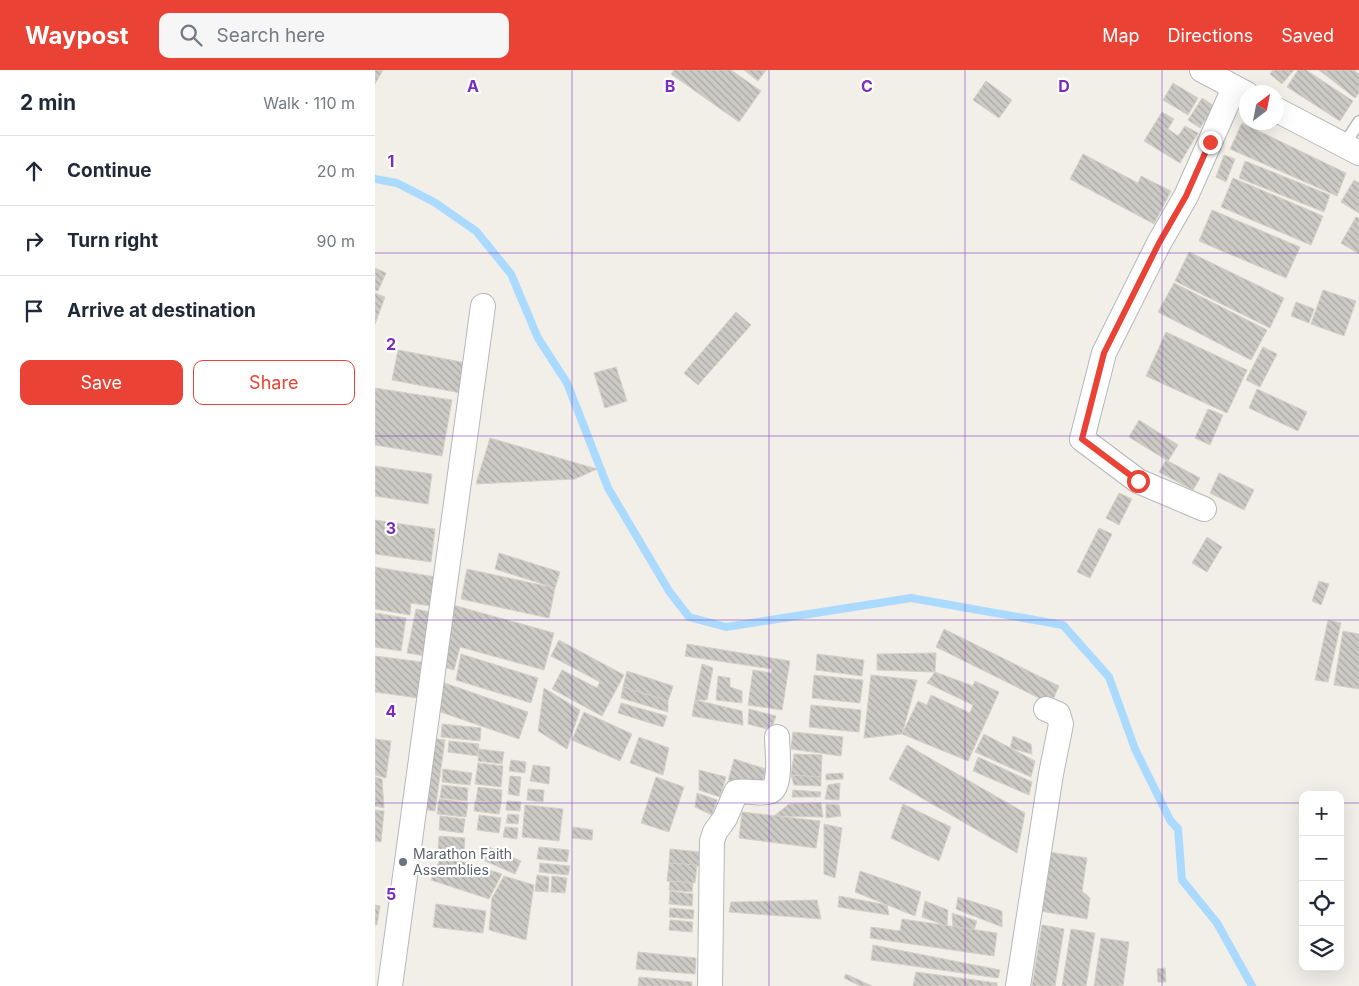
<!DOCTYPE html>
<meta charset="utf-8">
<style>
body{margin:0;font-family:Inter,sans-serif;background:#f6f6f7;color:#1f2937}
.controls{position:absolute;right:15px;bottom:15px;display:grid;overflow:hidden;border-radius:10px;box-shadow:0 5px 20px #0002}
.controls button{width:45px;height:45px;display:grid;place-items:center;padding:0;border:0;border-bottom:1px solid #e0e1e3;background:#fff;color:#1f2937;font:25px sans-serif}
.compass{position:absolute;left:864px;top:15px;width:45px;height:45px;border-radius:50%;background:#fff;box-shadow:0 5px 20px #0002;rotate:32deg}
.stop{position:absolute;width:15px;height:15px;margin:-11px;border:4px solid #ea4335;border-radius:50%;background:#fff}
.stop.end{background:#ea4335;border-color:#fff;box-shadow:0 1px 5px #0008}
.list{margin:0;padding:0;list-style:none}
h2{display:flex;justify-content:space-between;align-items:center;height:65px;margin:0;padding:0 20px;font-size:21px}
h2 small{font-size:16px;font-weight:400;color:#747a83}
.list li{display:grid;grid-template-columns:32px 1fr auto;gap:15px;align-items:center;box-sizing:border-box;height:70px;padding:0 20px;border-top:1px solid #e0e1e3}
.list b{display:block;font-size:19px;white-space:nowrap}
.list em{font-size:16px;font-style:normal;color:#747a83}
.actions{display:flex;gap:10px;padding:15px 20px}
.actions a{flex:1;padding:11px 0;border:1px solid #ea4335;border-radius:10px;text-align:center;font-size:18px;color:#ea4335}
.actions .main{background:#ea4335;color:#fff}
.icon{flex:none;width:28px;height:28px;fill:none;stroke:currentColor;stroke-width:2;stroke-linecap:round;stroke-linejoin:round}
.map{position:relative;flex:none;width:984px;height:916px;overflow:hidden}
header{display:flex;align-items:center;gap:30px;box-sizing:border-box;height:70px;padding:0 25px;background:#ea4335;color:#fff}
header strong{font-size:24px}
nav{display:flex;gap:28px;margin-inline-start:auto;font-size:18px}
.search{width:350px;height:45px;background:#f6f6f7;display:flex;align-items:center;gap:12px;box-sizing:border-box;padding:0 18px;border-radius:10px;color:#747a83;font-size:19px}
main{display:flex}
aside{flex:1;background:#fff}
.map>svg:first-child{display:block}
</style>
<header>
<strong>Waypost</strong>
<div class="search"><svg class="icon" aria-label="search" viewBox="0 0 24 24"><circle cx="10" cy="10" r="6"/><path d="M15 15l6 6"/></svg>Search here</div>
<nav><a>Map</a><a>Directions</a><a>Saved</a></nav>
</header>
<main>
<aside>
<h2>2 min<small>Walk · 110 m</small></h2>
<ul class="list">
<li><svg class="icon" aria-label="ahead" viewBox="0 0 24 24"><path d="M12 20V5M6 11l6-6 6 6"/></svg><div><b>Continue</b></div><em>20 m</em></li>
<li><svg class="icon" aria-label="right" viewBox="0 0 24 24"><path d="M7 20v-9h11M14 6l5 5-5 5"/></svg><div><b>Turn right</b></div><em>90 m</em></li>
<li><svg class="icon" aria-label="arrive" viewBox="0 0 24 24"><path d="M6 21V4h12l-3 4 3 4H6"/></svg><div><b>Arrive at destination</b></div></li>
</ul>
<div class="actions"><a class="main">Save</a><a>Share</a></div>
</aside>
<div class="map">
<svg width="984" height="916" viewBox="0 0 984 916">
<defs>
<pattern id="building-back-hatch" width="6" height="6" patternUnits="userSpaceOnUse" patternTransform="scale(1.25)"><rect width="6" height="6" fill="#cccac5"/><path d="M-1 5l2 2M0 0l6 6M5-1l2 2" fill="none" stroke="#a9a8a4"/></pattern>
</defs>
<rect width="100%" height="100%" fill="#f1efe8"/>
<g fill="none" stroke-linecap="round" stroke-linejoin="round">
<path stroke="#aadaff" stroke-width="8" d="M 0,109 L 22,113 L 59,132 L 101,161 L 136,204 L 163,268 L 192,313 L 233,418 L 294,521 L 314,547 L 351,557 L 536,528 L 688,555 L 734,607 L 760,679 L 795,750 L 803,759 L 807,810 L 842,853 L 877,916"/>
</g>
<g fill="url(#building-back-hatch)" stroke="#d6d1c6">
<path d="M 0,0 L 8,0 L 0,14 Z"/>
<path d="M 299,0 L 356,0 L 386,21 L 364,52 L 296,4 Z"/>
<path d="M 369,0 L 391,0 L 383,11 Z"/>
<path d="M 898,0 L 919,0 L 907,14 L 895,4 Z"/>
<path d="M 923,0 L 931,0 L 978,31 L 965,51 L 912,17 Z"/>
<path d="M 944,0 L 979,0 L 984,4 L 984,23 L 980,28 Z"/>
<path d="M 611,11 L 637,30 L 624,48 L 598,30 Z"/>
<path d="M 798,13 L 823,28 L 813,45 L 788,30 Z"/>
<path d="M 827,28 L 839,36 L 825,58 L 813,50 Z"/>
<path d="M 787,42 L 799,49 L 793,59 L 803,66 L 810,56 L 823,63 L 805,93 L 769,71 Z"/>
<path d="M 867,53 L 971,103 L 962,126 L 855,79 Z"/>
<path d="M 708,84 L 763,113 L 766,106 L 796,121 L 779,154 L 695,109 Z"/>
<path d="M 849,85 L 860,89 L 851,112 L 841,107 Z"/>
<path d="M 870,91 L 955,125 L 949,142 L 864,108 Z"/>
<path d="M 858,108 L 948,146 L 936,175 L 846,137 Z"/>
<path d="M 979,110 L 984,113 L 984,143 L 966,132 Z"/>
<path d="M 837,140 L 925,177 L 911,208 L 824,171 Z"/>
<path d="M 981,147 L 984,148 L 984,184 L 966,173 Z"/>
<path d="M 814,182 L 909,228 L 895,258 L 800,211 Z"/>
<path d="M 0,198 L 11,203 L 3,221 L 0,220 Z"/>
<path d="M 799,213 L 892,260 L 876,290 L 783,242 Z"/>
<path d="M 948,220 L 981,231 L 969,266 L 936,254 Z"/>
<path d="M 0,223 L 10,227 L 0,254 Z"/>
<path d="M 921,232 L 939,239 L 934,253 L 916,246 Z"/>
<path d="M 361,242 L 376,255 L 323,315 L 309,303 Z"/>
<path d="M 791,262 L 872,300 L 852,343 L 771,306 Z"/>
<path d="M 888,277 L 902,284 L 885,317 L 871,310 Z"/>
<path d="M 23,280 L 97,294 L 91,324 L 17,310 Z"/>
<path d="M 241,297 L 252,331 L 230,338 L 219,303 Z"/>
<path d="M 0,318 L 77,330 L 67,386 L 0,375 Z"/>
<path d="M 882,319 L 932,342 L 923,361 L 874,338 Z"/>
<path d="M 833,339 L 848,345 L 835,375 L 820,368 Z"/>
<path d="M 764,350 L 803,375 L 793,391 L 754,367 Z"/>
<path d="M 115,368 L 222,399 L 200,409 L 101,414 Z"/>
<path d="M 791,390 L 825,408 L 818,420 L 784,402 Z"/>
<path d="M 0,396 L 57,404 L 53,434 L 0,426 Z"/>
<path d="M 844,403 L 879,420 L 869,440 L 835,423 Z"/>
<path d="M 744,423 L 757,429 L 744,455 L 731,448 Z"/>
<path d="M 0,450 L 60,459 L 56,492 L 0,484 Z"/>
<path d="M 724,458 L 737,464 L 715,508 L 702,502 Z"/>
<path d="M 832,467 L 847,477 L 832,502 L 817,493 Z"/>
<path d="M 124,483 L 185,502 L 180,518 L 120,499 Z"/>
<path d="M 0,497 L 67,508 L 62,537 L 36,533 L 35,545 L 0,539 Z"/>
<path d="M 92,499 L 180,518 L 174,548 L 86,529 Z"/>
<path d="M 944,511 L 954,514 L 946,535 L 937,531 Z"/>
<path d="M 78,535 L 179,563 L 169,600 L 85,577 L 79,600 L 62,595 Z"/>
<path d="M 41,539 L 60,543 L 51,586 L 32,583 Z"/>
<path d="M 0,543 L 31,548 L 26,581 L 0,577 Z"/>
<path d="M 953,550 L 966,553 L 953,612 L 940,610 Z"/>
<path d="M 569,559 L 684,616 L 676,634 L 561,577 Z"/>
<path d="M 968,561 L 984,564 L 984,619 L 959,615 Z"/>
<path d="M 184,570 L 249,605 L 227,646 L 177,619 L 187,600 L 222,618 L 225,612 L 176,586 Z"/>
<path d="M 312,574 L 415,591 L 407,640 L 373,635 L 378,600 L 396,603 L 397,599 L 310,586 Z"/>
<path d="M 561,583 L 560,602 L 502,600 L 502,584 Z"/>
<path d="M 86,584 L 163,608 L 156,633 L 81,610 Z"/>
<path d="M 442,584 L 489,590 L 487,606 L 441,600 Z"/>
<path d="M 0,586 L 47,592 L 43,628 L 0,622 Z"/>
<path d="M 327,594 L 338,598 L 332,630 L 320,630 Z"/>
<path d="M 252,601 L 298,616 L 293,631 L 248,617 Z"/>
<path d="M 560,602 L 598,616 L 600,611 L 624,622 L 593,691 L 527,664 L 543,631 L 552,635 L 556,625 L 595,643 L 598,635 L 552,613 Z"/>
<path d="M 439,605 L 488,610 L 485,633 L 437,628 Z"/>
<path d="M 496,605 L 542,610 L 527,664 L 489,668 Z"/>
<path d="M 343,606 L 355,608 L 355,617 L 367,621 L 367,633 L 341,630 Z"/>
<path d="M 64,611 L 153,642 L 144,669 L 54,638 Z"/>
<path d="M 248,617 L 293,631 L 293,642 L 246,628 Z"/>
<path d="M 169,618 L 205,640 L 192,679 L 163,661 Z"/>
<path d="M 320,630 L 367,641 L 368,655 L 317,646 Z"/>
<path d="M 246,633 L 292,646 L 288,657 L 243,643 Z"/>
<path d="M 436,635 L 486,640 L 484,662 L 434,657 Z"/>
<path d="M 374,639 L 401,646 L 396,660 L 373,654 Z"/>
<path d="M 209,642 L 257,664 L 245,691 L 197,670 Z"/>
<path d="M 67,654 L 106,658 L 105,671 L 66,667 Z"/>
<path d="M 418,662 L 468,667 L 466,686 L 416,679 Z"/>
<path d="M 609,664 L 660,691 L 656,707 L 600,682 Z"/>
<path d="M 638,666 L 656,674 L 657,684 L 635,678 Z"/>
<path d="M 264,667 L 294,678 L 288,705 L 255,693 Z"/>
<path d="M 55,668 L 70,670 L 60,741 L 44,739 Z"/>
<path d="M 0,669 L 16,671 L 11,708 L 0,705 Z"/>
<path d="M 74,671 L 104,674 L 103,686 L 73,682 Z"/>
<path d="M 532,675 L 650,743 L 642,783 L 514,709 Z"/>
<path d="M 104,679 L 129,682 L 127,694 L 103,691 Z"/>
<path d="M 419,684 L 447,685 L 446,707 L 416,705 Z"/>
<path d="M 603,687 L 657,712 L 654,725 L 598,701 Z"/>
<path d="M 359,689 L 391,699 L 384,725 L 352,715 Z"/>
<path d="M 136,690 L 151,692 L 150,703 L 134,701 Z"/>
<path d="M 103,693 L 128,696 L 126,717 L 100,714 Z"/>
<path d="M 158,695 L 175,697 L 174,714 L 155,711 Z"/>
<path d="M 68,699 L 97,703 L 95,715 L 67,712 Z"/>
<path d="M 324,700 L 351,707 L 345,727 L 324,720 Z"/>
<path d="M 468,703 L 468,709 L 451,710 L 451,704 Z"/>
<path d="M 416,705 L 446,707 L 446,716 L 419,715 Z"/>
<path d="M 135,706 L 146,707 L 144,726 L 133,724 Z"/>
<path d="M 0,707 L 7,709 L 9,738 L 0,736 Z"/>
<path d="M 281,707 L 309,717 L 294,762 L 266,753 Z"/>
<path d="M 465,713 L 464,730 L 450,729 L 453,715 Z"/>
<path d="M 67,715 L 93,718 L 92,731 L 65,728 Z"/>
<path d="M 103,717 L 127,720 L 126,734 L 101,731 Z"/>
<path d="M 153,719 L 169,720 L 168,732 L 152,730 Z"/>
<path d="M 418,720 L 446,722 L 445,727 L 417,727 Z"/>
<path d="M 322,723 L 342,730 L 337,745 L 320,737 Z"/>
<path d="M 64,729 L 93,733 L 91,747 L 62,744 Z"/>
<path d="M 100,731 L 126,734 L 124,744 L 99,741 Z"/>
<path d="M 132,731 L 146,732 L 145,741 L 131,740 Z"/>
<path d="M 446,733 L 448,747 L 399,746 L 414,734 Z"/>
<path d="M 451,734 L 464,735 L 466,746 L 451,748 Z"/>
<path d="M 528,734 L 576,757 L 564,791 L 516,768 Z"/>
<path d="M 150,735 L 188,739 L 184,771 L 147,767 Z"/>
<path d="M 0,740 L 9,741 L 6,772 L 0,771 Z"/>
<path d="M 367,742 L 445,751 L 441,778 L 364,768 Z"/>
<path d="M 133,744 L 144,745 L 143,754 L 131,753 Z"/>
<path d="M 104,745 L 126,748 L 124,763 L 102,760 Z"/>
<path d="M 65,746 L 90,749 L 88,763 L 64,760 Z"/>
<path d="M 449,754 L 467,758 L 460,808 L 449,804 Z"/>
<path d="M 130,757 L 143,758 L 142,769 L 128,767 Z"/>
<path d="M 198,757 L 218,760 L 217,770 L 197,768 Z"/>
<path d="M 64,766 L 90,768 L 89,782 L 63,780 Z"/>
<path d="M 114,777 L 146,791 L 140,804 L 108,790 Z"/>
<path d="M 164,777 L 194,780 L 192,792 L 162,789 Z"/>
<path d="M 295,779 L 325,782 L 324,796 L 294,793 Z"/>
<path d="M 674,782 L 712,788 L 707,821 L 715,828 L 712,849 L 665,841 Z"/>
<path d="M 67,785 L 127,804 L 114,829 L 56,810 Z"/>
<path d="M 165,793 L 195,796 L 193,805 L 164,802 Z"/>
<path d="M 294,793 L 322,795 L 320,813 L 292,811 Z"/>
<path d="M 485,801 L 546,822 L 540,846 L 480,822 Z"/>
<path d="M 162,805 L 174,807 L 173,822 L 160,821 Z"/>
<path d="M 129,806 L 159,815 L 151,870 L 114,860 L 117,828 Z"/>
<path d="M 177,806 L 192,808 L 190,823 L 176,822 Z"/>
<path d="M 295,811 L 318,813 L 317,822 L 294,820 Z"/>
<path d="M 295,821 L 318,824 L 317,836 L 294,834 Z"/>
<path d="M 464,826 L 512,835 L 514,845 L 463,837 Z"/>
<path d="M 583,827 L 627,841 L 627,857 L 581,839 Z"/>
<path d="M 442,830 L 446,849 L 354,842 L 356,832 Z"/>
<path d="M 550,831 L 573,840 L 572,856 L 547,847 Z"/>
<path d="M 61,834 L 111,841 L 108,863 L 58,857 Z"/>
<path d="M 0,835 L 5,836 L 2,855 L 0,854 Z"/>
<path d="M 295,838 L 319,840 L 318,849 L 294,847 Z"/>
<path d="M 577,843 L 602,851 L 599,860 L 578,857 Z"/>
<path d="M 527,849 L 622,863 L 619,886 L 495,868 L 496,857 L 525,861 Z"/>
<path d="M 295,850 L 318,852 L 317,862 L 294,860 Z"/>
<path d="M 667,855 L 689,859 L 680,916 L 657,916 Z"/>
<path d="M 696,859 L 720,863 L 711,916 L 687,916 Z"/>
<path d="M 726,868 L 754,872 L 748,916 L 719,916 Z"/>
<path d="M 498,875 L 625,900 L 623,908 L 496,890 Z"/>
<path d="M 263,882 L 321,888 L 320,904 L 261,899 Z"/>
<path d="M 790,898 L 791,912 L 783,912 L 782,899 Z"/>
<path d="M 541,902 L 622,913 L 622,916 L 538,916 Z"/>
<path d="M 471,904 L 497,916 L 485,916 L 469,908 Z"/>
<path d="M 264,907 L 317,912 L 317,916 L 263,916 Z"/>
</g>
<g fill="none" stroke-linecap="round" stroke-linejoin="round">
<g stroke="#b5b8bc" stroke-width="14">
<path id="lane" d="M 969,75 L 984,52"/>
</g>
<g stroke="#b5b8bc" stroke-width="26">
<g id="street">
<path d="M 827,0 L 872,24"/>
<path d="M 902,40 L 984,83"/>
<path d="M 829,439 L 763,411 L 707,369 L 729,283 L 784,173 L 811,126 L 859,18"/>
<path d="M 15,916 L 108,236"/>
<path d="M 335,916 L 337,771 L 340,762 L 350,748 L 361,722 C 372,720 383,724 393,722 C 408,719 402,679 402,667"/>
<path d="M 643,916 L 676,704 L 686,654 L 683,644 L 671,639"/>
</g>
</g>
<use href="#lane" stroke="#fff" stroke-width="11"/>
<use href="#street" stroke="#fff" stroke-width="24"/>
</g>
<g fill="none" stroke-linecap="round" stroke-linejoin="round">
<path stroke="#ea4335" stroke-width="6" d="M 763,411 L 707,369 L 729,283 L 784,173 L 811,126 L 835,72"/>
</g>
<path fill="none" stroke="#7b2cbf" stroke-width="1" stroke-opacity="0.55" d="M 197,0 L 197,916M 394,0 L 394,916M 590,0 L 590,916M 787,0 L 787,916M 0,183 L 984,183M 0,366 L 984,366M 0,550 L 984,550M 0,733 L 928,733M 965,733 L 984,733"/>
<circle fill="#6b7280" stroke="#fff" stroke-width="2" cx="28" cy="792" r="5"/>
<g text-anchor="middle" stroke-width="4.5" stroke-linejoin="round" paint-order="stroke">
<g font-size="14" fill="#5b616d" stroke="#fff" text-anchor="start">
<text x="38" y="789">Marathon Faith<tspan x="38" dy="16">Assemblies</tspan></text>
</g>
</g>
<g font-size="16" text-anchor="middle" font-weight="bold" fill="#7b2cbf" stroke="#fff" stroke-width="4.5" stroke-linejoin="round" paint-order="stroke">
<text x="98" y="22">A</text>
<text x="295" y="22">B</text>
<text x="492" y="22">C</text>
<text x="689" y="22">D</text>
<text x="16" y="97">1</text>
<text x="16" y="280">2</text>
<text x="16" y="464">3</text>
<text x="16" y="647">4</text>
<text x="16" y="830">5</text>
</g>
</svg>
<div class="controls">
<button>+</button>
<button>−</button>
<button><svg class="icon" aria-label="locate" viewBox="0 0 24 24"><circle cx="12" cy="12" r="6"/><path d="M12 2v4M12 18v4M2 12h4M18 12h4"/></svg></button>
<button><svg class="icon" aria-label="layers" viewBox="0 0 24 24"><path d="M12 4l9 5-9 5-9-5zM3 14l9 5 9-5"/></svg></button>
</div>
<svg class="compass" viewBox="-18 -18 36 36"><path d="M0-13l5 13h-10z" fill="#e53935"/><path d="M0 13l5-13h-10z" fill="#747a83"/></svg>
<div class="stop" style="left:763px;top:411px"></div>
<div class="stop end" style="left:835px;top:72px"></div>
</div>
</main>
